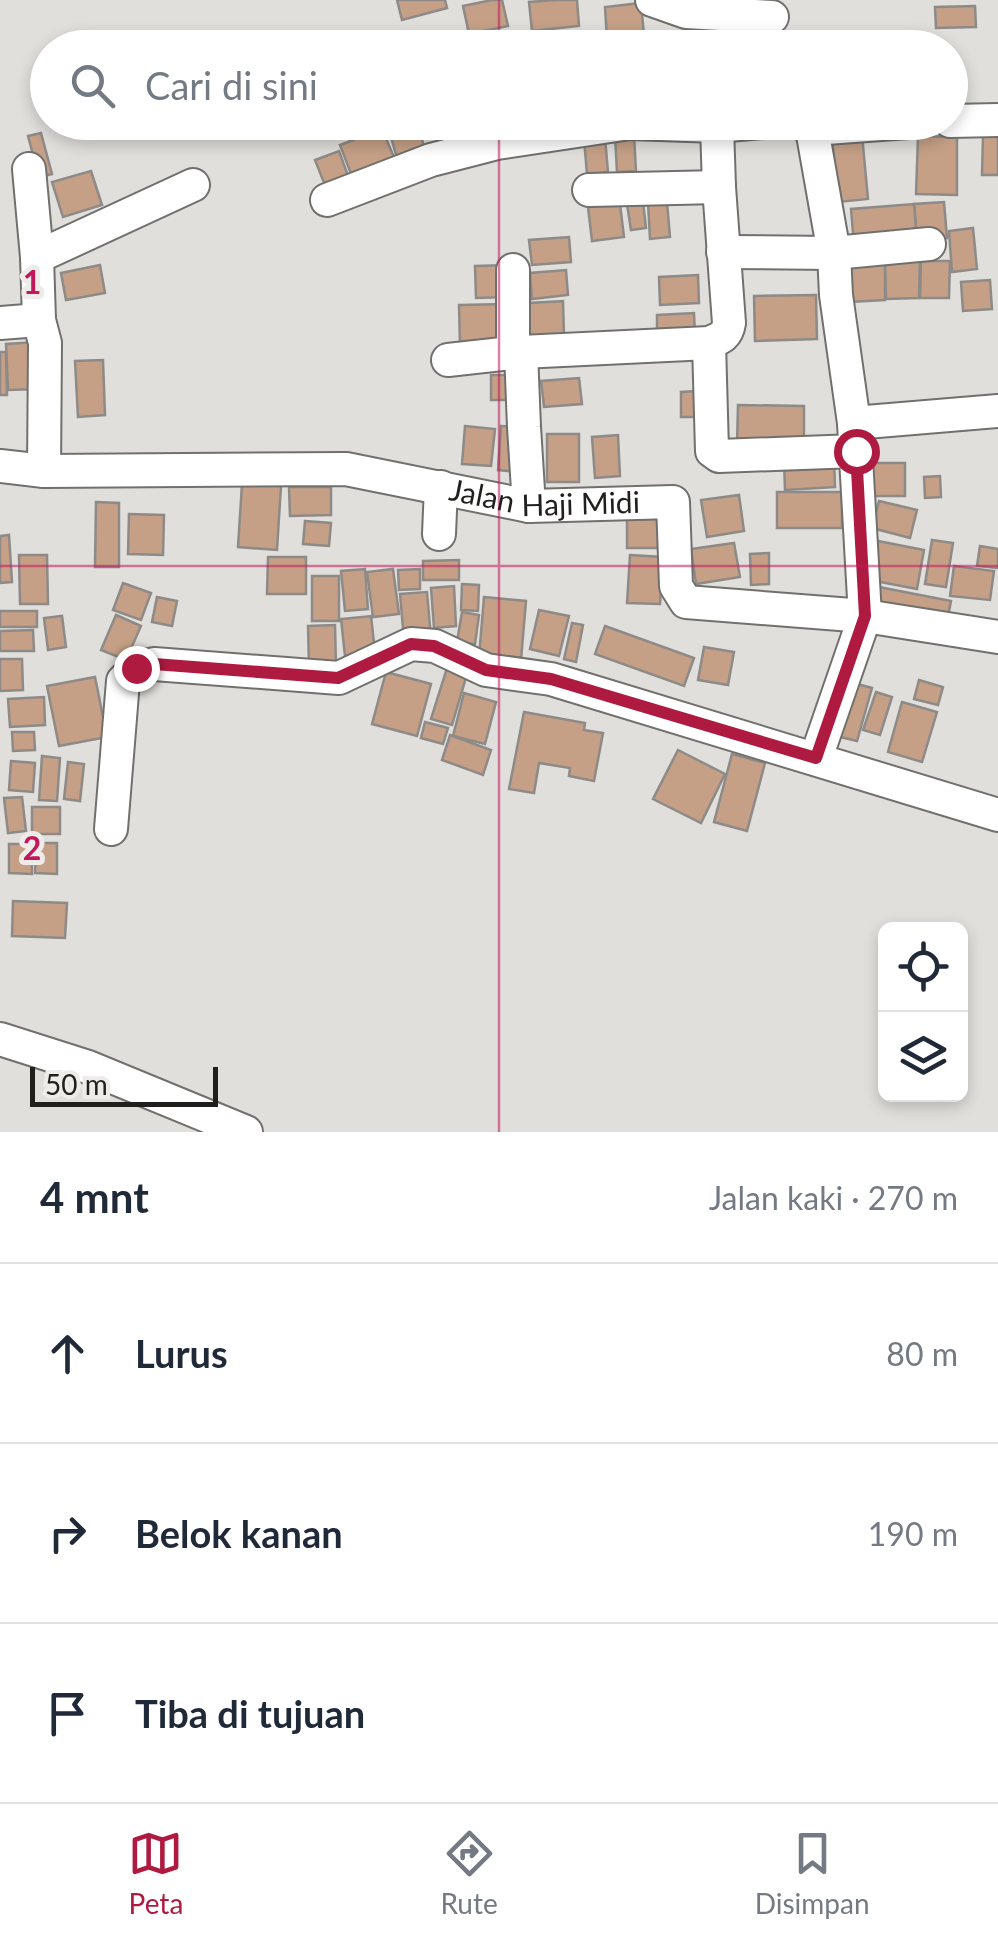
<!DOCTYPE html>
<html lang="id">
<meta charset="utf-8">
<style>
body{margin:0;font-family:Lato,sans-serif;background:#f2f2f3;color:#1f2937}
.controls{position:absolute;right:30px;bottom:30px;display:grid;overflow:hidden;border-radius:15px;box-shadow:0 5px 15px #0003}
.controls button{width:90px;height:90px;display:grid;place-items:center;padding:0;border:0;border-bottom:2px solid #e0e1e3;background:#fff;color:#1f2937;font:50px sans-serif}
.scale{position:absolute;left:30px;bottom:25px;width:188px;box-sizing:border-box;padding-left:10px;border:5px solid #201f1e;border-top:0;font-size:28px;line-height:35px;white-space:nowrap;color:#201f1e;-webkit-text-stroke:8px #edece8;paint-order:stroke}
.stop{position:absolute;width:30px;height:30px;margin:-22px;border:8px solid #af1b40;border-radius:50%;background:#fff}
.stop.end{background:#af1b40;border-color:#fff;box-shadow:0 2px 10px #0008}
.list{margin:0;padding:0;list-style:none}
h2{display:flex;justify-content:space-between;align-items:center;height:130px;margin:0;padding:0 40px;font-size:42px}
h2 small{font-size:32px;font-weight:400;color:#747a83}
.list li{display:grid;grid-template-columns:65px 1fr auto;gap:30px;align-items:center;box-sizing:border-box;height:180px;padding:0 40px;border-top:2px solid #e0e1e3}
.list b{display:block;font-size:38px;white-space:nowrap}
.list em{font-size:32px;font-style:normal;color:#747a83}
.icon{flex:none;width:55px;height:55px;fill:none;stroke:currentColor;stroke-width:2;stroke-linecap:round;stroke-linejoin:round}
.map{position:relative;flex:none;width:998px;height:1132px;overflow:hidden}
.search{position:absolute;background:#fff;box-shadow:0 5px 15px #0003;left:30px;right:30px;top:30px;height:110px;display:flex;align-items:center;gap:25px;box-sizing:border-box;padding:0 35px;border-radius:55px;color:#747a83;font-size:38px}
.sheet{height:670px;background:#fff}
nav{display:flex;justify-content:space-around;align-items:center;box-sizing:border-box;height:140px;border-top:2px solid #e0e1e3;background:#fff;font-size:28px;color:#747a83}
nav a{display:grid;justify-items:center;gap:5px}
nav .on{color:#af1b40}
.map>svg:first-child{display:block}
</style>
<div class="map">
<svg width="998" height="1132" viewBox="0 0 998 1132">
<rect width="100%" height="100%" fill="#e0dfdb"/>
<g fill="#c5a086" stroke="#8e8a87" stroke-width="2.5">
<path d="M 397,0 L 445,0 L 447,8 L 402,20 Z"/>
<path d="M 492,0 L 502,0 L 508,26 L 469,34 L 463,6 Z"/>
<path d="M 555,0 L 577,0 L 579,26 L 532,31 L 529,2 Z"/>
<path d="M 641,3 L 644,35 L 607,39 L 605,7 Z"/>
<path d="M 975,6 L 976,27 L 936,28 L 935,7 Z"/>
<path d="M 449,122 L 472,122 L 475,141 L 440,147 L 436,125 Z"/>
<path d="M 382,129 L 396,162 L 353,179 L 340,145 Z"/>
<path d="M 419,129 L 427,157 L 399,165 L 391,137 Z"/>
<path d="M 41,133 L 52,174 L 39,177 L 28,136 Z"/>
<path d="M 983,134 L 998,134 L 998,175 L 982,175 Z"/>
<path d="M 634,135 L 636,171 L 617,172 L 615,136 Z"/>
<path d="M 862,135 L 868,199 L 838,202 L 832,137 Z"/>
<path d="M 918,136 L 957,137 L 957,195 L 916,194 Z"/>
<path d="M 605,137 L 608,172 L 587,174 L 584,139 Z"/>
<path d="M 339,151 L 351,184 L 328,193 L 315,160 Z"/>
<path d="M 91,171 L 102,205 L 63,217 L 52,182 Z"/>
<path d="M 643,202 L 646,228 L 631,230 L 627,204 Z"/>
<path d="M 667,202 L 670,237 L 650,239 L 648,203 Z"/>
<path d="M 944,202 L 947,238 L 917,240 L 914,204 Z"/>
<path d="M 620,204 L 624,237 L 592,241 L 588,207 Z"/>
<path d="M 914,204 L 917,240 L 854,245 L 851,209 Z"/>
<path d="M 973,228 L 977,269 L 952,272 L 949,231 Z"/>
<path d="M 569,237 L 571,262 L 532,265 L 529,240 Z"/>
<path d="M 885,260 L 885,300 L 850,302 L 847,263 Z"/>
<path d="M 885,260 L 920,260 L 919,298 L 886,299 Z"/>
<path d="M 921,261 L 950,261 L 949,298 L 920,298 Z"/>
<path d="M 100,265 L 105,293 L 66,300 L 61,273 Z"/>
<path d="M 509,265 L 510,297 L 476,298 L 475,266 Z"/>
<path d="M 566,270 L 568,295 L 532,299 L 530,273 Z"/>
<path d="M 698,275 L 699,303 L 660,305 L 659,277 Z"/>
<path d="M 990,280 L 992,309 L 963,311 L 961,282 Z"/>
<path d="M 816,295 L 817,339 L 755,341 L 754,296 Z"/>
<path d="M 563,301 L 564,336 L 530,338 L 529,303 Z"/>
<path d="M 507,304 L 508,343 L 460,345 L 459,305 Z"/>
<path d="M 694,313 L 695,335 L 657,336 L 657,315 Z"/>
<path d="M 38,342 L 40,389 L 8,390 L 6,344 Z"/>
<path d="M 0,352 L 6,352 L 7,395 L 0,395 Z"/>
<path d="M 103,360 L 105,415 L 78,417 L 75,361 Z"/>
<rect x="491" y="375" width="26" height="25"/>
<path d="M 579,378 L 582,404 L 544,407 L 541,381 Z"/>
<path d="M 695,391 L 696,417 L 681,417 L 681,392 Z"/>
<path d="M 738,405 L 804,406 L 804,446 L 737,445 Z"/>
<path d="M 465,426 L 495,429 L 491,466 L 462,464 Z"/>
<path d="M 501,426 L 521,427 L 519,472 L 498,470 Z"/>
<rect x="547" y="434" width="32" height="48"/>
<path d="M 618,435 L 620,476 L 595,478 L 592,437 Z"/>
<path d="M 834,458 L 835,487 L 785,490 L 784,461 Z"/>
<rect x="867" y="463" width="38" height="33"/>
<path d="M 940,476 L 941,497 L 925,498 L 924,477 Z"/>
<path d="M 242,484 L 281,486 L 277,550 L 238,547 Z"/>
<path d="M 289,487 L 331,487 L 331,515 L 290,516 Z"/>
<rect x="777" y="492" width="65" height="36"/>
<path d="M 739,495 L 744,531 L 707,537 L 701,500 Z"/>
<path d="M 879,501 L 917,510 L 910,538 L 872,528 Z"/>
<path d="M 96,502 L 119,503 L 119,567 L 95,567 Z"/>
<path d="M 129,514 L 164,515 L 163,555 L 128,554 Z"/>
<path d="M 627,518 L 659,519 L 658,548 L 627,548 Z"/>
<path d="M 305,521 L 331,523 L 329,546 L 303,544 Z"/>
<path d="M 9,535 L 12,582 L 0,583 L 0,536 Z"/>
<path d="M 932,540 L 953,543 L 946,587 L 925,584 Z"/>
<path d="M 878,541 L 924,550 L 917,589 L 870,580 Z"/>
<path d="M 734,543 L 740,577 L 696,584 L 691,549 Z"/>
<path d="M 980,546 L 998,549 L 998,568 L 977,566 Z"/>
<path d="M 769,553 L 769,584 L 751,585 L 750,554 Z"/>
<path d="M 19,555 L 47,555 L 48,604 L 20,604 Z"/>
<path d="M 630,555 L 663,557 L 660,604 L 627,603 Z"/>
<path d="M 268,557 L 306,557 L 306,594 L 267,594 Z"/>
<path d="M 459,560 L 459,580 L 423,580 L 423,561 Z"/>
<path d="M 954,566 L 994,571 L 990,600 L 950,596 Z"/>
<path d="M 365,569 L 368,609 L 345,611 L 341,571 Z"/>
<path d="M 393,569 L 399,614 L 373,617 L 367,572 Z"/>
<path d="M 420,569 L 420,589 L 399,590 L 398,570 Z"/>
<rect x="312" y="576" width="27" height="45"/>
<path d="M 123,583 L 151,593 L 141,620 L 113,610 Z"/>
<path d="M 462,584 L 479,585 L 478,611 L 461,610 Z"/>
<path d="M 454,586 L 456,626 L 434,628 L 431,588 Z"/>
<path d="M 879,587 L 951,601 L 947,622 L 875,608 Z"/>
<path d="M 427,592 L 431,638 L 404,640 L 400,594 Z"/>
<path d="M 157,597 L 177,601 L 172,626 L 152,622 Z"/>
<path d="M 484,597 L 526,601 L 521,660 L 479,657 Z"/>
<path d="M 539,610 L 569,616 L 559,656 L 530,649 Z"/>
<rect x="0" y="611" width="37" height="16"/>
<path d="M 462,612 L 479,615 L 475,644 L 457,642 Z"/>
<path d="M 116,615 L 141,626 L 126,660 L 101,650 Z"/>
<path d="M 62,616 L 66,647 L 48,650 L 44,618 Z"/>
<path d="M 371,616 L 375,652 L 345,656 L 341,619 Z"/>
<path d="M 572,623 L 583,625 L 576,662 L 564,659 Z"/>
<path d="M 335,625 L 336,666 L 309,666 L 308,626 Z"/>
<path d="M 605,626 L 694,658 L 684,686 L 595,654 Z"/>
<path d="M 33,630 L 34,651 L 0,651 L 0,631 Z"/>
<path d="M 704,647 L 734,652 L 728,685 L 698,680 Z"/>
<path d="M 0,659 L 22,659 L 23,690 L 0,691 Z"/>
<path d="M 447,668 L 467,674 L 452,725 L 431,719 Z"/>
<path d="M 386,672 L 431,684 L 417,736 L 372,724 Z"/>
<path d="M 95,677 L 107,737 L 59,746 L 47,686 Z"/>
<path d="M 919,680 L 943,687 L 938,705 L 914,699 Z"/>
<path d="M 846,681 L 872,688 L 857,741 L 832,735 Z"/>
<path d="M 876,692 L 892,697 L 880,735 L 863,730 Z"/>
<path d="M 464,693 L 496,702 L 485,744 L 453,736 Z"/>
<path d="M 44,697 L 45,725 L 10,727 L 8,699 Z"/>
<path d="M 902,702 L 937,712 L 922,762 L 888,752 Z"/>
<path d="M 524,712 L 585,723 L 584,730 L 603,733 L 594,781 L 569,776 L 570,768 L 539,763 L 534,793 L 509,789 Z"/>
<path d="M 425,722 L 448,728 L 443,744 L 421,738 Z"/>
<path d="M 12,732 L 34,732 L 35,750 L 13,751 Z"/>
<path d="M 450,735 L 491,750 L 483,775 L 442,760 Z"/>
<path d="M 678,750 L 725,774 L 701,823 L 653,799 Z"/>
<path d="M 732,754 L 765,763 L 747,831 L 714,822 Z"/>
<path d="M 42,756 L 60,758 L 57,801 L 39,800 Z"/>
<path d="M 11,761 L 35,763 L 33,792 L 9,790 Z"/>
<path d="M 68,762 L 84,764 L 80,801 L 64,799 Z"/>
<path d="M 22,797 L 26,831 L 8,833 L 4,798 Z"/>
<rect x="32" y="807" width="28" height="27"/>
<path d="M 36,843 L 57,843 L 57,874 L 35,873 Z"/>
<path d="M 9,844 L 32,844 L 32,874 L 9,873 Z"/>
<path d="M 13,901 L 67,903 L 65,938 L 12,936 Z"/>
</g>
<g fill="none" stroke-linecap="round" stroke-linejoin="round">
<g stroke="#71706d" stroke-width="36">
<g id="minor">
<path d="M 652,0 L 686,12 L 772,17"/>
<path d="M 950,121 L 998,120"/>
<path d="M 799,122 L 812,129 L 909,122"/>
<path d="M 812,129 L 834,253 L 836,295 L 854,423 L 865,616 L 816,758"/>
<path d="M 29,169 L 37,257 L 39,320 L 45,343 L 44,471"/>
<path d="M 589,190 L 719,187"/>
<path d="M 327,200 L 431,160 L 497,143 L 630,123 L 717,126 L 764,122"/>
<path d="M 723,252 L 834,253 L 929,244"/>
<path d="M 37,257 L 193,185"/>
<path d="M 513,270 L 513,353"/>
<path d="M 0,323 L 39,320"/>
<path d="M 709,343 L 712,451 L 719,456 L 856,451"/>
<path d="M 521,352 L 524,427 L 529,506"/>
<path d="M 448,360 L 521,352 L 709,343 C 721,338 727,336 729,323 L 719,187 L 717,126"/>
<path d="M 854,423 L 998,411"/>
<path id="s1" d="M 0,466 L 44,471 L 346,469 L 529,506 L 673,502 L 676,586 L 686,602 L 865,616 L 998,637"/>
<path d="M 439,534 L 441,487"/>
<path d="M 111,829 L 123,681 L 136,668 L 154,664 L 339,678 L 411,644 L 435,646 L 486,670 L 551,679 L 998,815"/>
<path d="M 0,1039 L 88,1067 L 246,1132"/>
</g>
</g>
<use href="#minor" stroke="#fff" stroke-width="32"/>
</g>
<g fill="none" stroke-linecap="round" stroke-linejoin="round">
<path stroke="#af1b40" stroke-width="12" d="M 136,668 L 154,664 L 338,678 L 411,644 L 434,646 L 486,670 L 551,679 L 816,758 L 865,616 L 856,451"/>
</g>
<path fill="none" stroke="#c2185b" stroke-width="2.5" stroke-opacity="0.55" d="M 499,0 L 499,48M 499,122 L 499,1132M 0,566 L 998,566"/>
<g text-anchor="middle" stroke-width="10" stroke-linejoin="round" paint-order="stroke">
<g font-size="30" fill="#201f1e" stroke="#edece8">
<text dy="10" stroke="none"><textPath href="#s1" startOffset="548">Jalan Haji Midi</textPath></text>
</g>
</g>
<g font-size="32" text-anchor="middle" font-weight="bold" fill="#c2185b" stroke="#edece8" stroke-width="10" stroke-linejoin="round" paint-order="stroke">
<text x="32" y="294">1</text>
<text x="32" y="860">2</text>
</g>
</svg>
<div class="controls">
<button><svg class="icon" aria-label="locate" viewBox="0 0 24 24"><circle cx="12" cy="12" r="6"/><path d="M12 2v4M12 18v4M2 12h4M18 12h4"/></svg></button>
<button><svg class="icon" aria-label="layers" viewBox="0 0 24 24"><path d="M12 4l9 5-9 5-9-5zM3 14l9 5 9-5"/></svg></button>
</div>
<div class="scale">50 m</div>
<div class="stop" style="left:856px;top:451px"></div>
<div class="stop end" style="left:136px;top:668px"></div>
<div class="search"><svg class="icon" aria-label="search" viewBox="0 0 24 24"><circle cx="10" cy="10" r="6"/><path d="M15 15l6 6"/></svg>Cari di sini</div>
</div>
<section class="sheet">
<h2>4 mnt<small>Jalan kaki · 270 m</small></h2>
<ul class="list">
<li><svg class="icon" aria-label="ahead" viewBox="0 0 24 24"><path d="M12 20V5M6 11l6-6 6 6"/></svg><div><b>Lurus</b></div><em>80 m</em></li>
<li><svg class="icon" aria-label="right" viewBox="0 0 24 24"><path d="M7 20v-9h11M14 6l5 5-5 5"/></svg><div><b>Belok kanan</b></div><em>190 m</em></li>
<li><svg class="icon" aria-label="arrive" viewBox="0 0 24 24"><path d="M6 21V4h12l-3 4 3 4H6"/></svg><div><b>Tiba di tujuan</b></div></li>
</ul>
</section>
<nav>
<a class="on"><svg class="icon" aria-label="map" viewBox="0 0 24 24"><path d="M3 6l6-2 6 2 6-2v14l-6 2-6-2-6 2zM9 4v14M15 6v14"/></svg>Peta</a>
<a><svg class="icon" aria-label="directions" viewBox="0 0 24 24"><path d="M12 3l9 9-9 9-9-9zM9 14v-3h6M13 9l2 2-2 2"/></svg>Rute</a>
<a><svg class="icon" aria-label="saved" viewBox="0 0 24 24"><path d="M7 4h10v16l-5-4-5 4z"/></svg>Disimpan</a>
</nav>
